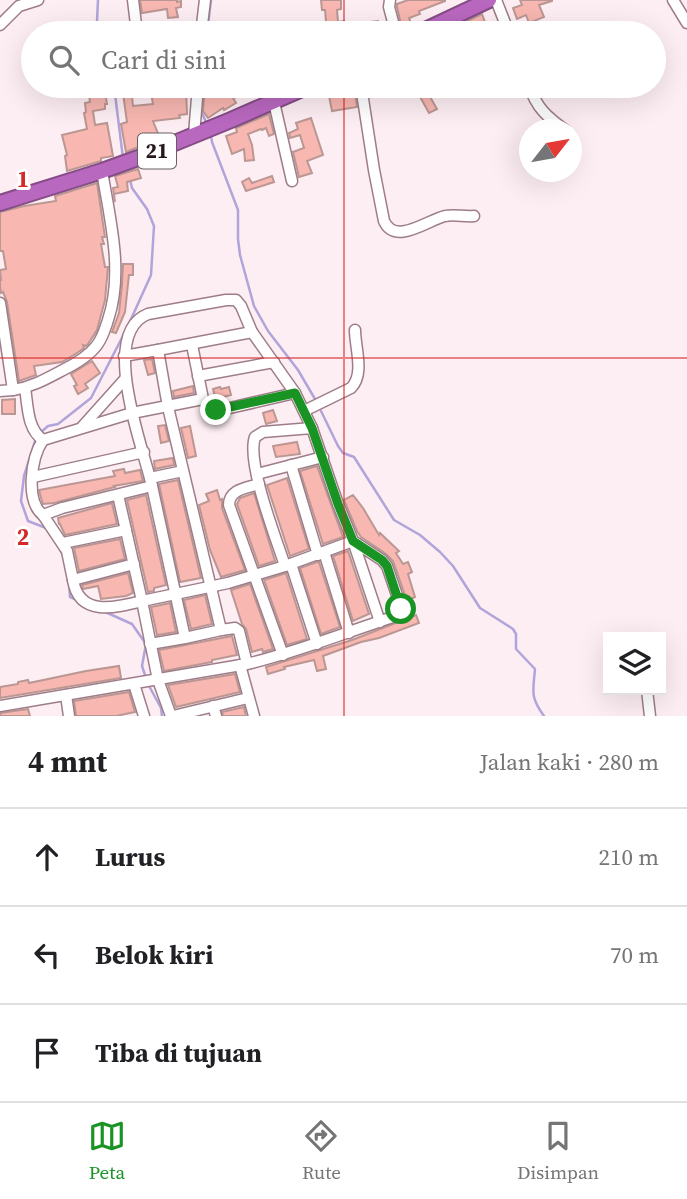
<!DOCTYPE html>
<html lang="id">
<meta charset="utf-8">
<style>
body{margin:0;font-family:"Source Serif 4",serif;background:#f6f6f6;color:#202124}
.controls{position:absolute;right:21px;bottom:21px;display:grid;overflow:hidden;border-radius:0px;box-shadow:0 7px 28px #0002}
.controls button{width:63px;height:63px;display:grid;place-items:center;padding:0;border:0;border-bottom:2px solid #e0e0e0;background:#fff;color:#202124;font:35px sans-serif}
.compass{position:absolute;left:519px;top:119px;width:63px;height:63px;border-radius:50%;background:#fff;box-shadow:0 7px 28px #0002;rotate:59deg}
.stop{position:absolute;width:21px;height:21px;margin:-16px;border:5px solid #199424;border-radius:50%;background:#fff}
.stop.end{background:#199424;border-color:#fff;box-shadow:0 2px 7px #0008}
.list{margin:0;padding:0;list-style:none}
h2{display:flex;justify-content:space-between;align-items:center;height:91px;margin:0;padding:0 28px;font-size:30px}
h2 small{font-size:23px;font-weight:400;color:#757577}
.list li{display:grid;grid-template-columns:46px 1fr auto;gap:21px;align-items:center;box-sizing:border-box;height:98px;padding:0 28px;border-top:2px solid #e0e0e0}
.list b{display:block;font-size:26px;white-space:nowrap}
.list em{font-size:23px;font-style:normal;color:#757577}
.icon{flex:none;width:38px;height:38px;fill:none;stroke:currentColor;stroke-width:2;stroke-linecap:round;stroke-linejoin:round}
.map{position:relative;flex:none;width:687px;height:716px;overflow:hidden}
.search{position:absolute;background:#fff;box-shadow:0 7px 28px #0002;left:21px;right:21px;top:21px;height:77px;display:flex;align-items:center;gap:18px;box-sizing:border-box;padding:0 24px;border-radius:38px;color:#757577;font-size:26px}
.sheet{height:385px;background:#fff}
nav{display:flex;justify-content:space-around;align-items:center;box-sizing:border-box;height:98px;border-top:2px solid #e0e0e0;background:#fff;font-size:19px;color:#757577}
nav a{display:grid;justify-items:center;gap:4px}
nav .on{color:#199424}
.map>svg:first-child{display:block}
</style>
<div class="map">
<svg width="687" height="716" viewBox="0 0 687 716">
<rect width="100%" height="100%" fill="#fdeef3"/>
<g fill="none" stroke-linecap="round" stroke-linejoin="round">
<g stroke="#b1a4da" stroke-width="2.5">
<path d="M 98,0 L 97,21 L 102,33"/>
<path d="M 207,33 L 211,0"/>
<path d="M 114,86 L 123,158"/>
<path d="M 200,109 L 206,122"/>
<path d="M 211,136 L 212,142 L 238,210 L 238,239 L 240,255 L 254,306 L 268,331 L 298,370 L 315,399"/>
<path d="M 321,411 L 338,446 L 343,453 L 354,457 L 394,520 L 420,535 L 440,552 L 453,566 L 480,608 L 513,629 L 516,634 L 516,649 L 535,669 C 533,692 530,697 544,716"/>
<path d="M 40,433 L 48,426 L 58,424 L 91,398 L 127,328 L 151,275 L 154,226 L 147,209 L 132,188 L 130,180"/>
<path d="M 36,438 L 24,476 L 21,501 L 28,521 L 46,528"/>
<path d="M 59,547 L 65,560"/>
<path d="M 69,583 L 70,597 L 77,600"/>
<path d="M 103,611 L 132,624 L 146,644 L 142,666 L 146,678"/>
<path d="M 148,684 L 161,708 L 162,716"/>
</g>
</g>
<g fill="#f8b7b1" stroke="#bb9793" stroke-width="2">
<path d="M 140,0 L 177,0 L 177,2 L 181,1 L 181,7 L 176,8 L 178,17 L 168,18 L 167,9 L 142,13 Z"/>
<path d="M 321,0 L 341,0 L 341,9 L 337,10 L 338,22 L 344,21 L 344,25 L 378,21 L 380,33 L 327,33 L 325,10 L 322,10 Z"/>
<path d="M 408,0 L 445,0 L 445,1 L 419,11 L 420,14 L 409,18 L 412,26 L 410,30 L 403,33 L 397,7 L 397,4 Z"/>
<path d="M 520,0 L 552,0 L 552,1 L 539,5 L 544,17 L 529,23 L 526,15 L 517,19 L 513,8 L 522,5 Z"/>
<path d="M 482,14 L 489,33 L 479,33 L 477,31 L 470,33 L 465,22 Z"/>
<path d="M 210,22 L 226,23 L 225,33 L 210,33 Z"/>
<path d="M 155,24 L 156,33 L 144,33 L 144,25 Z"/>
<path d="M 122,86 L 131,86 L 133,106 L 153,104 L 151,93 L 160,93 L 165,90 L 186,88 L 187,114 L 179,115 L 180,118 L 153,121 L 159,136 L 147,140 L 148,143 L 126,152 L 121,124 L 127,122 Z"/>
<path d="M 205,86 L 266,86 L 266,87 L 244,95 L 233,98 L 236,103 L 224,110 L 223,108 L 208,118 L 203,111 Z"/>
<path d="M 327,86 L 354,86 L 357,107 L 332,111 Z"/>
<path d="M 368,86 L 391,86 L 371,96 Z"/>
<path d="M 414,86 L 424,86 L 437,109 L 429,113 Z"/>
<path d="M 105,92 L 107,104 L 105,104 L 105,109 L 93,111 L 95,125 L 107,123 L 113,156 L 101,158 L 101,161 L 67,171 L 65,156 L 67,155 L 62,135 L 87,129 L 84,113 L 86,112 L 85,103 L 90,102 L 89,95 Z"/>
<path d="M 269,114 L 274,134 L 269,136 L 266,128 L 262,130 L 261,129 L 248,134 L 252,145 L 254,160 L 245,161 L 244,149 L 232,154 L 226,136 L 237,132 L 236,128 Z"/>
<path d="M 311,118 L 323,155 L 307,161 L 312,173 L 299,177 L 293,152 L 304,148 L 300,135 L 290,138 L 289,133 L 298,129 L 296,123 Z"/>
<path d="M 138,169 L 141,178 L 127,182 L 128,191 L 114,194 L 115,202 L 113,188 L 118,187 L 115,176 Z"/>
<path d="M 272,176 L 274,182 L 246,191 L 242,182 L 249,178 L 252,183 Z"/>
<path d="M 97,183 L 105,237 L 102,237 L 104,244 L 101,244 L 105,267 L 108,267 L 105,300 L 97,330 L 88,344 L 86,346 L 83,345 L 84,348 L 77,353 L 62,362 L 34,366 L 36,375 L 19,381 L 7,302 L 3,292 L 1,293 L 0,287 L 0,280 L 1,280 L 0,270 L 6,269 L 3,251 L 0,251 L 0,212 L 24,206 L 56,201 L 55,196 Z"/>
<path d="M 123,264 L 133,264 L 133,275 L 129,275 L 125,312 L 116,333 L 112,332 L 119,313 L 122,284 Z"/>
<path d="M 152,359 L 155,373 L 148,375 L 144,360 Z"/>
<path d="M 92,361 L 100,373 L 85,384 L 88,388 L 78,394 L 74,386 L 77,385 L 71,374 Z"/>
<path d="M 193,386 L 194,393 L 174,397 L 173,391 Z"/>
<path d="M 220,387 L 221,389 L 229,387 L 231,395 L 223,397 L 224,399 L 216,401 L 213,389 Z"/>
<path d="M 15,399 L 15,414 L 2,414 L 2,400 Z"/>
<path d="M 273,410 L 277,421 L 266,424 L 263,413 Z"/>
<path d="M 165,425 L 169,441 L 161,443 L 158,426 Z"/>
<path d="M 190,426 L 196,456 L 188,458 L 181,428 Z"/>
<path d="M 297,442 L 300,454 L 276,457 L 273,446 Z"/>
<path d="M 173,458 L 174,465 L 155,469 L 154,461 Z"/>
<path d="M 317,466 L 343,537 L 323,544 L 300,471 Z"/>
<path d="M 124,469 L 125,473 L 140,470 L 143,481 L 114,486 L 115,487 L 54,503 L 43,504 L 41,498 L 39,490 L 115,476 L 113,471 Z"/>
<path d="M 287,478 L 309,549 L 290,556 L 267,485 Z"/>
<path d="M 178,480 L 201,578 L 180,582 L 159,484 Z"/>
<path d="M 217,490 L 220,500 L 222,499 L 222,508 L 245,570 L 221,577 L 210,550 L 199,505 L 209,501 L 206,494 Z"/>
<path d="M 254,493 L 275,561 L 259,566 L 237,504 L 240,498 Z"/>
<path d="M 146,495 L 166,585 L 154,588 L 154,591 L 148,592 L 127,500 Z"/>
<path d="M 353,495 L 363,508 L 379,535 L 380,533 L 399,551 L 396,553 L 403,564 L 408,562 L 412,572 L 408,574 L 415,597 L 407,601 L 393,561 L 386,554 L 361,537 L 357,531 L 344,500 Z"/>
<path d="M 112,503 L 117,524 L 65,535 L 60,524 L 59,524 L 58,518 Z"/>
<path d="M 120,539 L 125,559 L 79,571 L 74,548 Z"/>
<path d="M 348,551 L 369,614 L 353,621 L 333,556 Z"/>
<path d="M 317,562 L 319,562 L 340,627 L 321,634 L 300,568 Z"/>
<path d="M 128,573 L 133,593 L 126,596 L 101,599 L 98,586 L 83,589 L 82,585 Z"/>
<path d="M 286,573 L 307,639 L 287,645 L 264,580 Z"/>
<path d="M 250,584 L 273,649 L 263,652 L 262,649 L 252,652 L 246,629 L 242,624 L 231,590 Z"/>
<path d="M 205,595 L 212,624 L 191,629 L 184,600 Z"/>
<path d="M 170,603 L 176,632 L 157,635 L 151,607 Z"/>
<path d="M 416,615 L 419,623 L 379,638 L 361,642 L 323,656 L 326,669 L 317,671 L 314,660 L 284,667 L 285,669 L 268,674 L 266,667 L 352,640 Z"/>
<path d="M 232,636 L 237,655 L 212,660 L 212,662 L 164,671 L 159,650 Z"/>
<path d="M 119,666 L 121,678 L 0,698 L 0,687 L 18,684 L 18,682 L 28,680 L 29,683 L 86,671 Z"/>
<path d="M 235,674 L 240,692 L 176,707 L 168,685 Z"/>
<path d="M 129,692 L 135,712 L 116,716 L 76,716 L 74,701 Z"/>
<path d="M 244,707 L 246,716 L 223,716 L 222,712 Z"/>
<path d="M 28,709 L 30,716 L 1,716 L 0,713 Z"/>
</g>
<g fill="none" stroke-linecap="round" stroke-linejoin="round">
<g stroke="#9e7d89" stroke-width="13">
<g id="minor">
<path d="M 133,0 L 137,33"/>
<path d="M 390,0 L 389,7 L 396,33"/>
<path d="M 496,0 L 509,33"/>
<path d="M 673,0 L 687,23"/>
<path d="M 0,25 L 19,6 L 38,0"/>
<path d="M 201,33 L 205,0"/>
<path d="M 148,86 L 159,86"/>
<path d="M 361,86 L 374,170 L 384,221 C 395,246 428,220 445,216 C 455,214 464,217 474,216"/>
<path d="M 529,86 C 537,108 546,116 565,130"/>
<path d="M 274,102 L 292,181"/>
<path d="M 194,135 L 198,86"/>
<path d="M 0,303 L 13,390 L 0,391"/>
<path d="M 192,345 L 203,399 L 211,409 L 221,410 L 295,393"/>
<path d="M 158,350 L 252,332"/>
<path d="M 124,356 L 158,350 L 168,407 L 221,630 L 235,628 L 239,631 L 247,664"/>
<path d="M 198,376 L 274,362"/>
<path d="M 25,388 C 28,406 27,429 43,440 L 132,413 L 203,399"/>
<path d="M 13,390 C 32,387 46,379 63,370 C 75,364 89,356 97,345 C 103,337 105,329 108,320 C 124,272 110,220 102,171"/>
<path d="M 304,411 L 351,388 C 365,374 355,348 355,330"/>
<path d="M 82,427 L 125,379"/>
<path d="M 43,440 C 31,458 25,501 43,515 L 62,508 L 152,486 L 185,638 L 221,630"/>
<path d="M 291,465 L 318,555"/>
<path d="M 257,474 L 323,457"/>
<path d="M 33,477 L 144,452"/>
<path d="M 150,478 L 183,471"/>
<path d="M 259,484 C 247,488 229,489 229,505 L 283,655"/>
<path d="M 152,486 C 144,450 98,333 148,314 L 226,300 L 236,300 L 241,306 L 252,332 L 295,393 L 312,428"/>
<path d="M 43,515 L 67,551 L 73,580 L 134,564"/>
<path d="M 63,543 L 126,530"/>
<path d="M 324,552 L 349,633"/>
<path d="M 291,564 L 317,644"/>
<path d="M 73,580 C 79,617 115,608 142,601 L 118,495"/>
<path d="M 150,644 L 185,638"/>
<path d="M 240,665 L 254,716"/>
<path d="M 134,684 L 144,716"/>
<path d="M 647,690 L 650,716"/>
<path d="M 66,695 L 69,716"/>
<path d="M 0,706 L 247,664 C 297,652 344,633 393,617 L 400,614 L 401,607 L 387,566 L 382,560 L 353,541 L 338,504 L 312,428 L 263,432 L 255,437 C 246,462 276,538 285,566 L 353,541 L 380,622"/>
<path d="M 213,706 L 216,716"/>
<path d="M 171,716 L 158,680 L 142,601 L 228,583 L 285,566"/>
<path d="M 173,716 L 248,698"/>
</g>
</g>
<g stroke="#854c86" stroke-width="18">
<g id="highway">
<path d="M 419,33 L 489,0"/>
<path d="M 0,203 L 102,171 L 138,158 L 231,120 L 309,86"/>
</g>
</g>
<use href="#minor" stroke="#fff" stroke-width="10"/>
<use href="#highway" stroke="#b968bf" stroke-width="14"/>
</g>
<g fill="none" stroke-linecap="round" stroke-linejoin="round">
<path stroke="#199424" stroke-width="9" d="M 216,410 L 295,393 L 312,428 L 338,504 L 353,541 L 382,560 L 387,566 L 401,609"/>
</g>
<path fill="none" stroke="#d62828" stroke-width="2" stroke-opacity="0.55" d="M 344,0 L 344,33M 344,86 L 344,716M 0,358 L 687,358"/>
<g text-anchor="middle" stroke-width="6" stroke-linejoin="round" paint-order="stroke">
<rect fill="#fff" stroke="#665e61" stroke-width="2" x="138" y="133.5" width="38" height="35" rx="5"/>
<g font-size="21" font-weight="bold" fill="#25191d">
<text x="157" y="158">21</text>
</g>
</g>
<g font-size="23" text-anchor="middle" font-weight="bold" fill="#d62828" stroke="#fff" stroke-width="6" stroke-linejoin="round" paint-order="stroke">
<text x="23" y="187">1</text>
<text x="23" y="545">2</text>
</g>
</svg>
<div class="controls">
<button><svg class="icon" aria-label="layers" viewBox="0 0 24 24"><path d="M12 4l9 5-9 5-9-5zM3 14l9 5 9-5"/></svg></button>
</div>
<svg class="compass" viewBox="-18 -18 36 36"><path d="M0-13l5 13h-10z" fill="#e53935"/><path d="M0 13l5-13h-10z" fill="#757577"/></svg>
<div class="stop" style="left:401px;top:609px"></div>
<div class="stop end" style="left:216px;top:410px"></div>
<div class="search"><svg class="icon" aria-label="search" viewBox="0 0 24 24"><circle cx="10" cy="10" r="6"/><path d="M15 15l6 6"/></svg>Cari di sini</div>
</div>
<section class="sheet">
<h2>4 mnt<small>Jalan kaki · 280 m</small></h2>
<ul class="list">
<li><svg class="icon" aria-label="ahead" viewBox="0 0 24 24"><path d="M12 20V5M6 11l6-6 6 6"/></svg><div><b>Lurus</b></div><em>210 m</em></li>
<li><svg class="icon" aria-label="left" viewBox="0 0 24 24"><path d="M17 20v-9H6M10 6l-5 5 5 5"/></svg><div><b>Belok kiri</b></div><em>70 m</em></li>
<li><svg class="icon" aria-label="arrive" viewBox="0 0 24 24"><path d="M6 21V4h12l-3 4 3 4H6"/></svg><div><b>Tiba di tujuan</b></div></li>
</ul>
</section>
<nav>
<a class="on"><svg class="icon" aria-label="map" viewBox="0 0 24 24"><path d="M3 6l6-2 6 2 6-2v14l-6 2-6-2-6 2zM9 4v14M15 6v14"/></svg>Peta</a>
<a><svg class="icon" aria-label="directions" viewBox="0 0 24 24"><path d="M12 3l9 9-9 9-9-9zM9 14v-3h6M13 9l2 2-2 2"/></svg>Rute</a>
<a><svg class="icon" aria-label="saved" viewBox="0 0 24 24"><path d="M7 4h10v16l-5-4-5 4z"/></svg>Disimpan</a>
</nav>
